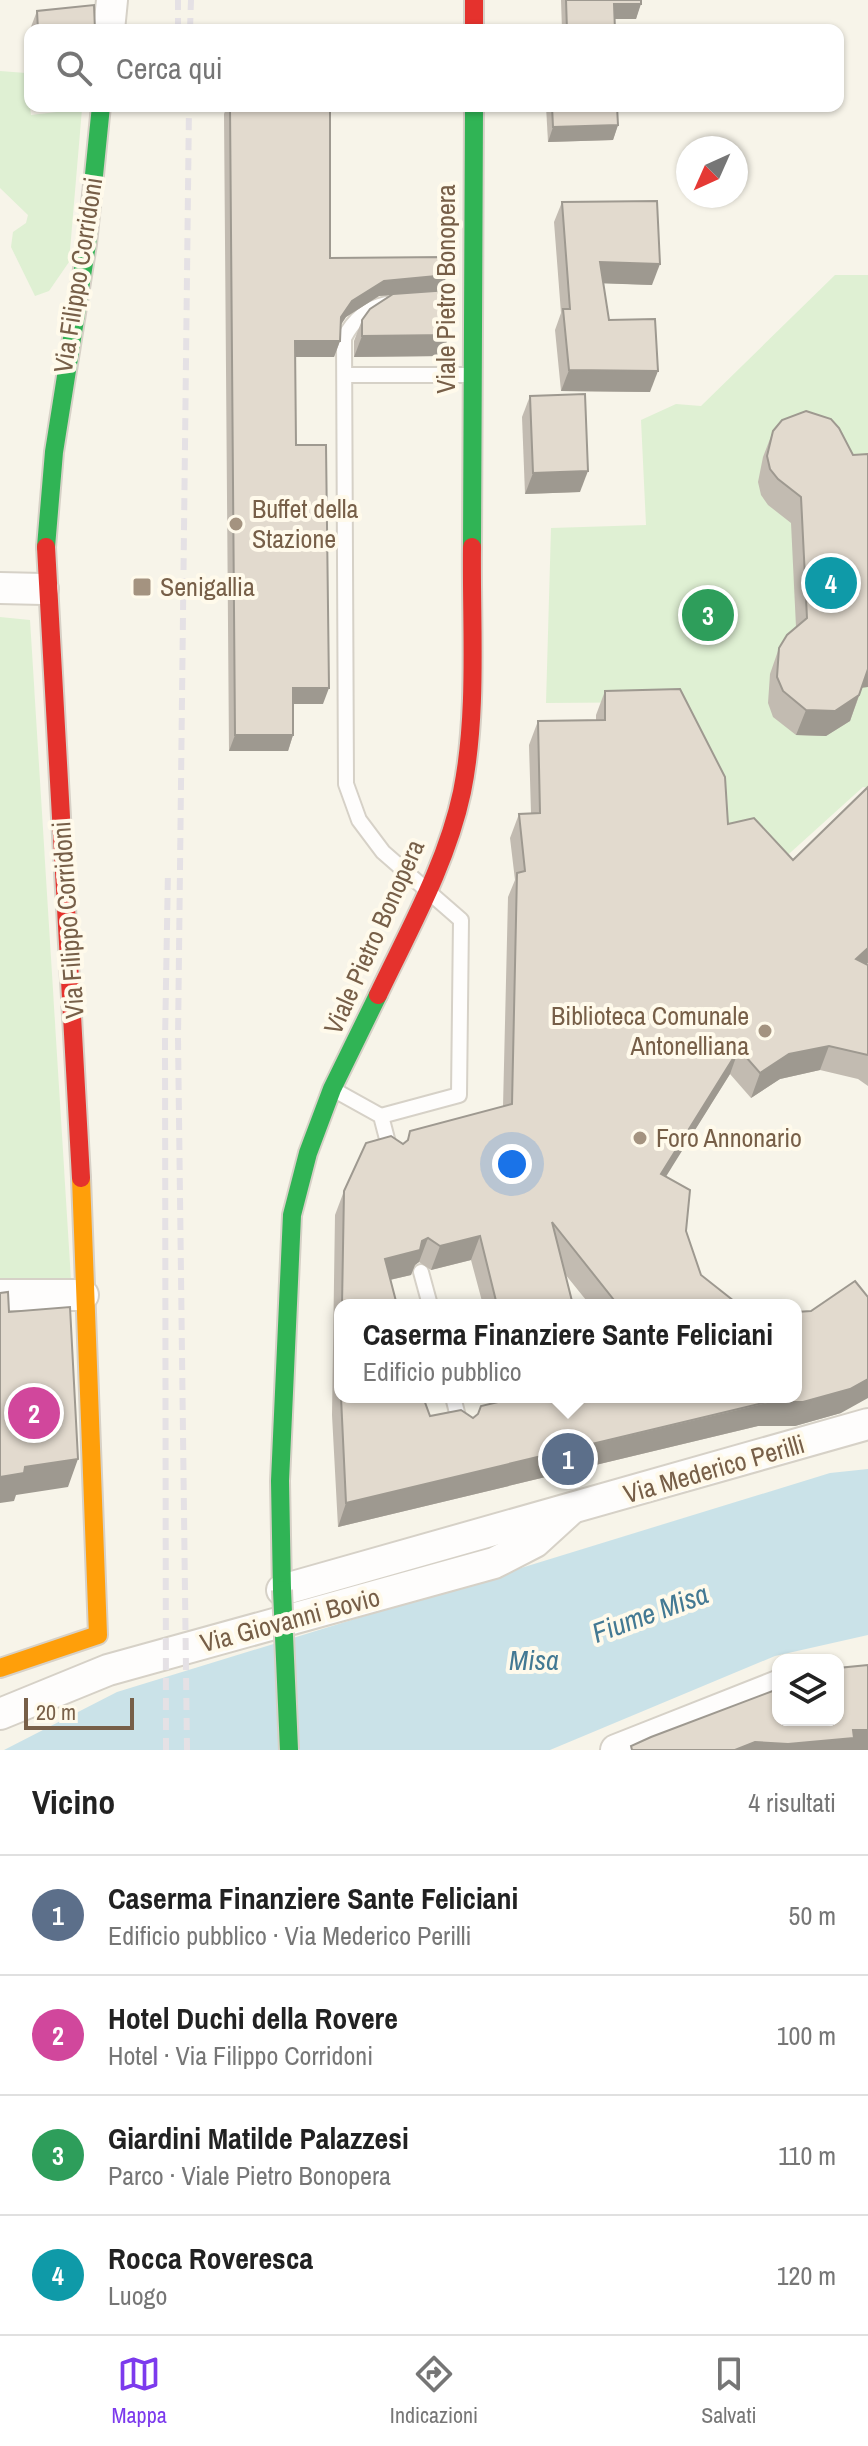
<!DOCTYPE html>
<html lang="it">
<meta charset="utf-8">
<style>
body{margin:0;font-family:"Archivo Narrow",sans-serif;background:#f2f2f2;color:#222}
.controls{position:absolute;right:24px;bottom:24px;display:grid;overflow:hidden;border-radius:16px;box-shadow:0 2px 6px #0004}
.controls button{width:72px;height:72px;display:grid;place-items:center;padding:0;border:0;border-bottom:2px solid #e0e0e0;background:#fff;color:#222;font:40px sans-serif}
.compass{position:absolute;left:676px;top:136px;width:72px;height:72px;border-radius:50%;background:#fff;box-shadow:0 2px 6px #0004;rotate:225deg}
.scale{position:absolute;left:24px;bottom:20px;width:110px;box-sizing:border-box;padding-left:8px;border:4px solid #775f48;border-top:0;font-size:22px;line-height:28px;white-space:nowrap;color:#775f48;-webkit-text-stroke:6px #fffaeb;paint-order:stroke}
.you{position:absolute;left:512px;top:1164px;width:28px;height:28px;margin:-20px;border:6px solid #fff;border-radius:50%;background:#1a73e8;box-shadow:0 0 0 12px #1a73e833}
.badge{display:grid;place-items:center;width:52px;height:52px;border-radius:50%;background:#7c3aed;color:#fff;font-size:26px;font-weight:700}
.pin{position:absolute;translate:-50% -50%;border:4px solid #fff;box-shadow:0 2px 8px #0006}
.popup{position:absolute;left:334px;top:1299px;width:468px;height:104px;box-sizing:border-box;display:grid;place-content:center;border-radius:16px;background:#fff;filter:drop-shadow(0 2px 6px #0005);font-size:26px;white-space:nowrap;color:#767676}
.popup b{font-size:30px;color:#222}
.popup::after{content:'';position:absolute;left:50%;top:100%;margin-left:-16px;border:16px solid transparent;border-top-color:#fff}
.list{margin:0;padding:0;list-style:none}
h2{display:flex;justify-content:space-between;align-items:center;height:104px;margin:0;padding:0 32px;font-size:34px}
h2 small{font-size:26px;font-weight:400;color:#767676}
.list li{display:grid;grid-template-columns:52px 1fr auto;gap:24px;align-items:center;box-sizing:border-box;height:120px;padding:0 32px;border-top:2px solid #e0e0e0}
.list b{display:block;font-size:30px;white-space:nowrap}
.list p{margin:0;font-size:26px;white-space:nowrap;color:#767676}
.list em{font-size:26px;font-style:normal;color:#767676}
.icon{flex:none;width:44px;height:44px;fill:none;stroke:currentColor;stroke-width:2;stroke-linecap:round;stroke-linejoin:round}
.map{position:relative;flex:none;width:868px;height:1750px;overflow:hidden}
.search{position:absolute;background:#fff;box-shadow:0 2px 6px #0004;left:24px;right:24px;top:24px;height:88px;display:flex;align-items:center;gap:20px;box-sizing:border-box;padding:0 28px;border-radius:16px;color:#767676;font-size:30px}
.sheet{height:584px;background:#fff}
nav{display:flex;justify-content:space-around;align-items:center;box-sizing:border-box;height:112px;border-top:2px solid #e0e0e0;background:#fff;font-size:22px;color:#767676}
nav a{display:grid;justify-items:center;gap:4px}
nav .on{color:#7c3aed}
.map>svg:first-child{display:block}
</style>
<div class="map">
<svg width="868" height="1750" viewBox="0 0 868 1750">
<rect width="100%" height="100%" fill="#f7f4e9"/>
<g fill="#dff0d3">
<path d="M 0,71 L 26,73 L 31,115 L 82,109 L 69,262 L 49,291 L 35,296 L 11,247 L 13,232 L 26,223 L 28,215 L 0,188 Z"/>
<path d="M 835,275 L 868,275 L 868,788 L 863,787 L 780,862 L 728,832 L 727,793 L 716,782 L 678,702 L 546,703 L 551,528 L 646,525 L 641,420 L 676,404 L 701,406 Z"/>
<path d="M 0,617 L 30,620 L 71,1280 L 0,1281 Z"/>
</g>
<path fill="#cae2e8" d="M 868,1469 L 868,1635 L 775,1656 L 550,1750 L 4,1750 L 117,1692 L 830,1473 Z"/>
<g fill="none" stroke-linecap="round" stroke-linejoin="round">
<g stroke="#d6d1c7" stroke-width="18">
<g id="lane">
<path d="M 345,375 L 468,375"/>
<path d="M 336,1091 L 381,1116 L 391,1154"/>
<path d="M 381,1116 L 459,1095 L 461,920 L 383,852 L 359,820 L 346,784 L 344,338 C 353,321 366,308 386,304"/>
<path d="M 421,1272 L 430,1305"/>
<path d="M 453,1397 L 461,1428"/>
</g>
</g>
<g stroke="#d6d1c7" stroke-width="34">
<g id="street">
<path d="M 109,30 L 112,0"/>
<path d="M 0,588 L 43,589"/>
<path d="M 0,1295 L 83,1295"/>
<path d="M 282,1590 L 868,1424"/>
<path d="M 0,1714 L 108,1670 L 494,1563 L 535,1542 L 570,1510"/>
<path d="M 616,1750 L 778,1686"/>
</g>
</g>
<g stroke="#d7d1c7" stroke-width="22">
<g id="fast">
<path d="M 46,547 L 54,452 L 87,244 L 101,106"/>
<path d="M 472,547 L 474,106"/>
<path d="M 282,1590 L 280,1481 L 292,1215 L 308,1153 L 332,1089 L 378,995"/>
</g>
</g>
<g stroke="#d7d1c7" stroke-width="22">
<path id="slow" d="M 0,1668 L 98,1635 L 81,1178"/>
</g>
<g stroke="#d7d1c7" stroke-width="22">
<g id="jam">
<path d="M 474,0 L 474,30"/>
<path d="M 46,547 L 81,1178"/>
<path d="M 378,995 C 409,930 447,863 462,792 C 478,713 471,627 472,547"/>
</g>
</g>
<use href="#lane" stroke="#fefdfc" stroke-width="14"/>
<use href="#street" stroke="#fefdfc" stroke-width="30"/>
<use href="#fast" stroke="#30b455" stroke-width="18"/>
<use href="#slow" stroke="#ff9f0a" stroke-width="18"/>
<use href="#jam" stroke="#e5322d" stroke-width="18"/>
<g stroke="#e5e1e5" stroke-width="6" stroke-dasharray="12 8" stroke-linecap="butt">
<path d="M 178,30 L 178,0"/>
<path d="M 190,30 L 191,0"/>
<path d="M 166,1750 L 165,1041 L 168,870"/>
<path d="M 187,1750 L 178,1038 L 189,106"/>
</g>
<g stroke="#d7d1c7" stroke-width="22" stroke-linecap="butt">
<path id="fast-bridge" d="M 282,1590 L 289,1750"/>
</g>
<use href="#fast-bridge" stroke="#30b455" stroke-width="18"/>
</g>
<g fill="#c2bbb1">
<path d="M 561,0 L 641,0 L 636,19 L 614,19 L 615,30 L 562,30 Z"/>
<path d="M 37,11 L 95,30 L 30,30 L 30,42 L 29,32 Z"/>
<path d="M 227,106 L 330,106 L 330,258 L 441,291 L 449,335 L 442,356 L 354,357 L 354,341 L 362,320 L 391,295 L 379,296 L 346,317 L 341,325 L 340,341 L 334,357 L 296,357 L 296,445 L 323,704 L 293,704 L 293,735 L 288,751 L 229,751 L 224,114 Z"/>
<path d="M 546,106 L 617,106 L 618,125 L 613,140 L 548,142 Z"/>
<path d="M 562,202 L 652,285 L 603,283 L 609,320 L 650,392 L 561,391 L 555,330 L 561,313 L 554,222 Z"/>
<path d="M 530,396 L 580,492 L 525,494 L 522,417 Z"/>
<path d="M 782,420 L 862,688 L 850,721 L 826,736 L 796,735 L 773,717 L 768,703 L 770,674 L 779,648 L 796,627 L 791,523 L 768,505 L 761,495 L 758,482 L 763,457 L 773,431 Z"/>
<path d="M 605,691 L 728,824 L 868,965 L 868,1086 L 858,1079 L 820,1070 L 780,1079 L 751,1098 L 730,1074 L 665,1177 L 701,1275 L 739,1305 L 590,1305 L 565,1274 L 573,1305 L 483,1305 L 471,1260 L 431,1270 L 419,1262 L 415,1265 L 411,1275 L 390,1280 L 397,1305 L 340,1305 L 340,1397 L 423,1397 L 430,1416 L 473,1418 L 477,1415 L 481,1406 L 506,1400 L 505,1397 L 796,1397 L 841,1413 L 795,1426 L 758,1426 L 338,1527 L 332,1415 L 335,1215 L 344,1191 L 407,1141 L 410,1131 L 503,1107 L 508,897 L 515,880 L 510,838 L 519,814 L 531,813 L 529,745 L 538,721 L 596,720 L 596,715 Z"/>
</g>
<g fill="#9e9990">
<path d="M 614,4 L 641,4 L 636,19 L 609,19 Z"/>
<path d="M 618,125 L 613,140 L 548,142 L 553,127 Z"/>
<path d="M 600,262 L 660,264 L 652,285 L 593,283 Z"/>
<path d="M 447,275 L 441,291 L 379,296 L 346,317 L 335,333 L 341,317 L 352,301 L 384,281 Z"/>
<path d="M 449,335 L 442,356 L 354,357 L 362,336 Z"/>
<path d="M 295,341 L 340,341 L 334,357 L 290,357 Z"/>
<path d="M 569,370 L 658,371 L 650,392 L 561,391 Z"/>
<path d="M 588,471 L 580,492 L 525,494 L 533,473 Z"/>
<path d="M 868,669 L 868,687 L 861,688 Z"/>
<path d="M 293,688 L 329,688 L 323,704 L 287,704 Z"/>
<path d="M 859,695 L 850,721 L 826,736 L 796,735 L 806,710 Z"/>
<path d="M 235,735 L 293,735 L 288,751 L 229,751 Z"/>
<path d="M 868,948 L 868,963 L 848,983 L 856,959 Z"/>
<path d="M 829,1046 L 820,1070 L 780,1079 L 751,1098 L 760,1073 L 789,1054 Z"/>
<path d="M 739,1049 L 730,1074 L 652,1199 L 661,1174 Z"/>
<path d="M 480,1236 L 471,1260 L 431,1270 L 440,1246 Z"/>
<path d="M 428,1238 L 419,1262 L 415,1265 L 411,1275 L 376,1283 L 385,1259 Z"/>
<path d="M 868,1379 L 868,1398 L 841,1413 L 795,1426 L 758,1426 L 338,1527 L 346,1503 Z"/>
<path d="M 78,1459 L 68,1487 L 16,1495 L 14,1501 L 0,1503 L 0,1477 L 25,1467 Z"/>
<path d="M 853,1730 L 868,1730 L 868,1750 L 735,1750 L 755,1742 Z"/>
</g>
<g fill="#e2dace" stroke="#9e9990" stroke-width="2">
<path d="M 566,0 L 641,0 L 641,4 L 614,4 L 615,30 L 567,30 Z"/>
<path d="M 94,5 L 95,30 L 38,30 L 37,11 Z"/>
<path d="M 230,106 L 330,106 L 330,258 L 446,257 L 447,275 L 384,281 L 352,301 L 341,317 L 340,341 L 295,341 L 296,445 L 326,445 L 329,688 L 293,688 L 293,735 L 235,735 Z"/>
<path d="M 552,106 L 617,106 L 618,125 L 553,127 Z"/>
<path d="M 657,201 L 660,264 L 600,262 L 609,320 L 655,319 L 658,371 L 569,370 L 563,309 L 570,309 L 562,202 Z"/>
<path d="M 449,290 L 449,335 L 362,336 L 362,320 L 370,309 L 393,294 Z"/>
<path d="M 585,394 L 588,471 L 533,473 L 530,396 Z"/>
<path d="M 806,411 L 831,419 L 839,428 L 853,455 L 868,454 L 868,669 L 859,695 L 835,711 L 806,710 L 783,691 L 777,677 L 779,648 L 787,635 L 807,618 L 801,497 L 778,479 L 770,469 L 767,456 L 773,431 L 782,420 Z"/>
<path d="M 680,689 L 725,777 L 728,824 L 754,818 L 793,860 L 868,787 L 868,948 L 856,959 L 868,965 L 868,1055 L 829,1046 L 789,1054 L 760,1073 L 739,1049 L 661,1174 L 690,1190 L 686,1231 L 701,1275 L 739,1305 L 618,1305 L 552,1222 L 573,1305 L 497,1305 L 480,1236 L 440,1246 L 428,1238 L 422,1241 L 420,1250 L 385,1259 L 397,1305 L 342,1305 L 344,1191 L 366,1143 L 391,1136 L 403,1144 L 408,1140 L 410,1131 L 512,1104 L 517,873 L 525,871 L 519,814 L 540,813 L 538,721 L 605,720 L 605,691 Z"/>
<path d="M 855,1281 L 868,1297 L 868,1379 L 850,1389 L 803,1402 L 767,1402 L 346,1503 L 341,1397 L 423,1397 L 430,1416 L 461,1410 L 473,1418 L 478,1414 L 481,1406 L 520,1397 L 796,1397 L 796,1312 L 811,1311 Z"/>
<path d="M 8,1292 L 9,1312 L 70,1307 L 78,1459 L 25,1467 L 24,1473 L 0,1477 L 0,1293 Z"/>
<path d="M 868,1665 L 868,1730 L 853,1730 L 854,1738 L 788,1744 L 755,1742 L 735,1750 L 632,1750 L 631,1746 L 651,1737 L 778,1689 L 778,1720 L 838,1720 L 838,1668 Z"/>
</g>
<g fill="#a49380" stroke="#fffaeb" stroke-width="3">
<circle cx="236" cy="524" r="8"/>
<rect x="132" y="577" width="20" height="20" rx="4"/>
<circle cx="765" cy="1031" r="8"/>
<circle cx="640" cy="1138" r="8"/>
</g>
<g text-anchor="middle" stroke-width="8" stroke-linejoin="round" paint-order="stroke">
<g font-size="26" fill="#775f48" stroke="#fffaeb">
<text transform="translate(78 275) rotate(-81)" y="9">Via Filippo Corridoni</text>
<text transform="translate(446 289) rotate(-90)" y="9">Viale Pietro Bonopera</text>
<text transform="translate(68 920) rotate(-94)" y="9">Via Filippo Corridoni</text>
<text transform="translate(374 937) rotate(-66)" y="9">Viale Pietro Bonopera</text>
<text transform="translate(714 1469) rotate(-16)" y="9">Via Mederico Perilli</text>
<text transform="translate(290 1620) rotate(-15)" y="9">Via Giovanni Bovio</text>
</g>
<g font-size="26" fill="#775f48" stroke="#fffaeb" text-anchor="start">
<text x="252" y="518">Buffet della<tspan x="252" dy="30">Stazione</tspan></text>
<text x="160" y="596">Senigallia</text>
<text x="749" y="1025" text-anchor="end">Biblioteca Comunale<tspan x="749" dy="30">Antonelliana</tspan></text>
<text x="656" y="1147">Foro Annonario</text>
</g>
<g font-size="28" font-style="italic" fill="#437993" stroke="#fffaeb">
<text transform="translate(650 1613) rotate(-20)" y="10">Fiume Misa</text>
<text x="534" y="1670">Misa</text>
</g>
</g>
</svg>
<div class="controls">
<button><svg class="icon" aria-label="layers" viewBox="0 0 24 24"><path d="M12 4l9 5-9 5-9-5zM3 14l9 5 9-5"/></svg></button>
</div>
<svg class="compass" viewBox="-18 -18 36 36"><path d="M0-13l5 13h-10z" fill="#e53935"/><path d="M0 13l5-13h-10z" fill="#767676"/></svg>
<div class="scale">20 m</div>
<div class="you"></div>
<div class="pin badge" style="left:568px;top:1459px;background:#5c6f8a">1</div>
<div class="popup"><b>Caserma Finanziere Sante Feliciani</b>Edificio pubblico</div>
<div class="pin badge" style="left:34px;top:1413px;background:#d1479c">2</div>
<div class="pin badge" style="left:708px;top:615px;background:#2e9e5b">3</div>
<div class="pin badge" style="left:831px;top:583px;background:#0f9aa8">4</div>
<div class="search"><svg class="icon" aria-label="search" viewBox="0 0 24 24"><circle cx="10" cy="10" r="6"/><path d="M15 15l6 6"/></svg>Cerca qui</div>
</div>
<section class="sheet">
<h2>Vicino<small>4 risultati</small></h2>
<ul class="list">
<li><span class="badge" style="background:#5c6f8a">1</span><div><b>Caserma Finanziere Sante Feliciani</b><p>Edificio pubblico · Via Mederico Perilli</p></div><em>50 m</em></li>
<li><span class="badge" style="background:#d1479c">2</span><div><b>Hotel Duchi della Rovere</b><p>Hotel · Via Filippo Corridoni</p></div><em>100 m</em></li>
<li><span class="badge" style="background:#2e9e5b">3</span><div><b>Giardini Matilde Palazzesi</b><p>Parco · Viale Pietro Bonopera</p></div><em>110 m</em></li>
<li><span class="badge" style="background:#0f9aa8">4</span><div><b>Rocca Roveresca</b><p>Luogo</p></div><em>120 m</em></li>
</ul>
</section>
<nav>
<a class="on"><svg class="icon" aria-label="map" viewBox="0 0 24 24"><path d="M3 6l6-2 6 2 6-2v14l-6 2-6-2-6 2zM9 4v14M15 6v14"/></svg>Mappa</a>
<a><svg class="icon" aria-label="directions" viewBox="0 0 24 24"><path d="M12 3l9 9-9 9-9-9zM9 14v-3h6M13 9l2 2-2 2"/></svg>Indicazioni</a>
<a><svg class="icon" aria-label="saved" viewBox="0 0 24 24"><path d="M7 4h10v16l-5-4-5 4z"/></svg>Salvati</a>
</nav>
